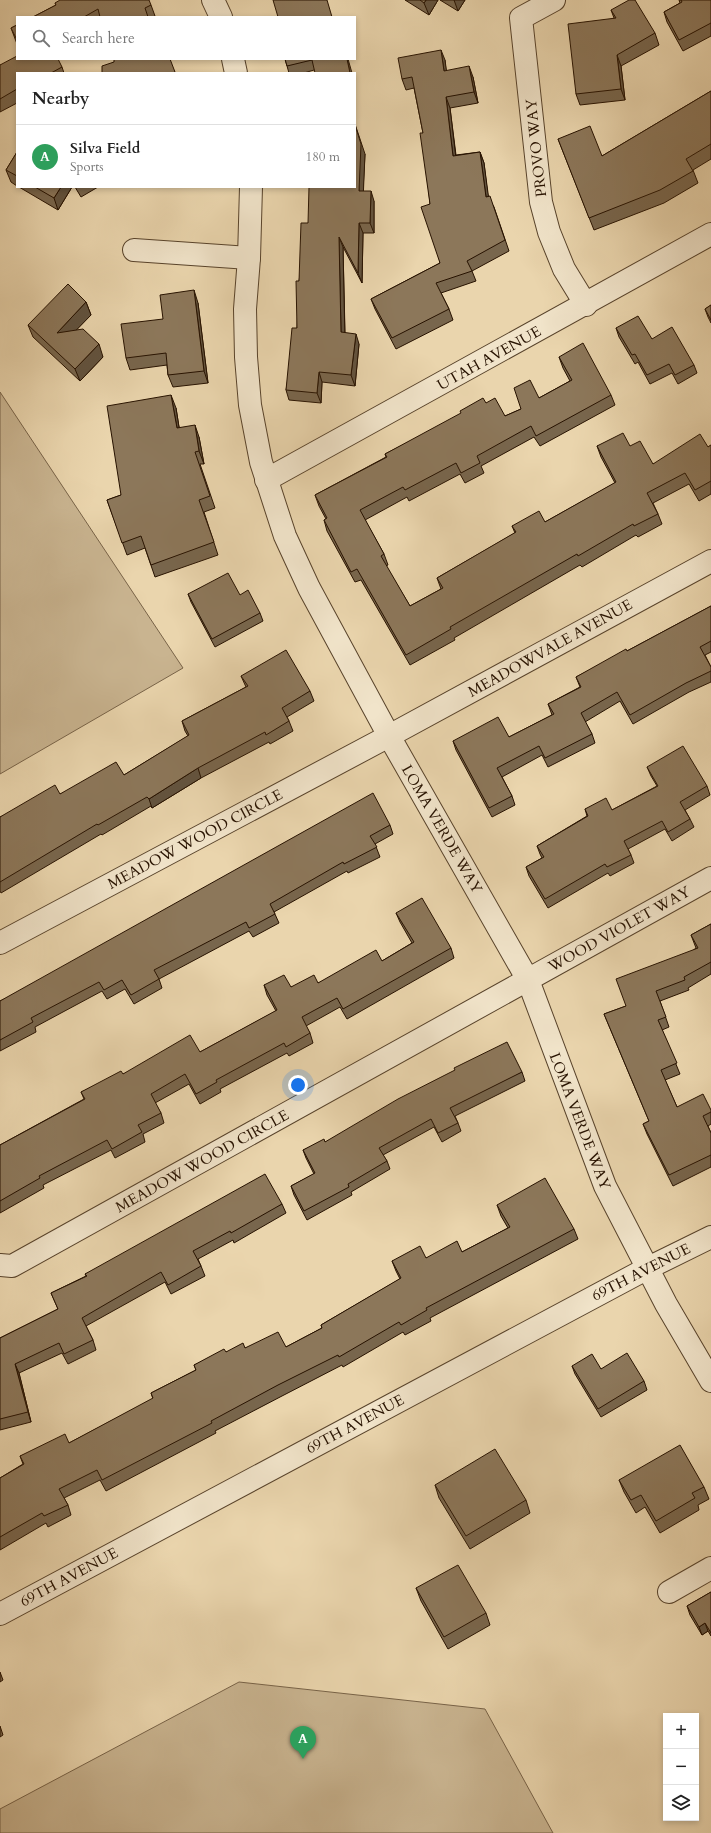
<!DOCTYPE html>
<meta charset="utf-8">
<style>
body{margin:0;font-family:Cardo,serif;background:#f6f6f6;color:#222}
.controls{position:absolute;right:12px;bottom:12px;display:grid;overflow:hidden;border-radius:0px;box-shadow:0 2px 6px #0003}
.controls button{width:36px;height:36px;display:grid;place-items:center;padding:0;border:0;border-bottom:1px solid #e0e0e0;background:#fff;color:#222;font:20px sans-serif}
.you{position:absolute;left:298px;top:1085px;width:14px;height:14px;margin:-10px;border:3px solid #fff;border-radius:50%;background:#1a73e8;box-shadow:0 0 0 6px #1a73e833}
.badge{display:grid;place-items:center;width:26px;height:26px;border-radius:50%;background:#8f2418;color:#fff;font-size:13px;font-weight:700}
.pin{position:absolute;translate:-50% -33px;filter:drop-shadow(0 1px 2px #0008)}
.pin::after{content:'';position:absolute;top:21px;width:14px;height:12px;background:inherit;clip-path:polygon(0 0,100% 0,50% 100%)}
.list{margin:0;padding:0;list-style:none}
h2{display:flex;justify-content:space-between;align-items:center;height:52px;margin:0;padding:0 16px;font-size:17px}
h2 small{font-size:13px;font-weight:400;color:#767676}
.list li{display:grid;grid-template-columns:26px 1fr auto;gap:12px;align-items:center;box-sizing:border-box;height:64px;padding:0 16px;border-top:1px solid #e0e0e0}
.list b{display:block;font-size:15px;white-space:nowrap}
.list p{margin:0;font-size:13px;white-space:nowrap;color:#767676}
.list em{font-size:13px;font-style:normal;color:#767676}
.icon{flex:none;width:22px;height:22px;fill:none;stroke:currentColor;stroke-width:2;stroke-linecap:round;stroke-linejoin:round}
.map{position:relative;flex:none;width:711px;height:1833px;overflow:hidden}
.search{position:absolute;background:#fff;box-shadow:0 2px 6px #0003;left:16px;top:16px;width:340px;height:44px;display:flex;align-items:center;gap:10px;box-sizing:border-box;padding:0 14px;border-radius:0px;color:#767676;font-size:15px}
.panel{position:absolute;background:#fff;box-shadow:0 2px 6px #0003;left:16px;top:72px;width:340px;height:116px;border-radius:0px}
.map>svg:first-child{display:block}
</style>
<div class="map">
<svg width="711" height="1833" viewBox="0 0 711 1833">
<rect width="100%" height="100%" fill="#ead5ad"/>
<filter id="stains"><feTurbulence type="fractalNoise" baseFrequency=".005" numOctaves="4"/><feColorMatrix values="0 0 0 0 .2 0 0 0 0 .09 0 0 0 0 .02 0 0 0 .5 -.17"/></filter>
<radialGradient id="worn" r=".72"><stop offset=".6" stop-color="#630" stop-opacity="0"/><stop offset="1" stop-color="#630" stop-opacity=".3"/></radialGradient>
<g fill="#c9b490" stroke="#786348">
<path d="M 0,392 L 183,668 L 0,774 Z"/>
<path d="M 239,1682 L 485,1709 L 553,1833 L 0,1833 L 0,1809 Z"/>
</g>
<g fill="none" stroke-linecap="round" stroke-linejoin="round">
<g stroke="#58432b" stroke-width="24">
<g id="minor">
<path d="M 213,0 L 221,17"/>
<path d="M 554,0 L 521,18 L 541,202 L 549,232 L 564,269 L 586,305"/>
<path d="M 233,59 L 236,73"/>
<path d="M 251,187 L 249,258 L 245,309 L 246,357 L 250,405 L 261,462 L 285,536 L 309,588 L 389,736 L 528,980 L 605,1186 L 666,1304 L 711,1381"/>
<path d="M 134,250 L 249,258"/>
<path d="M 266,480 L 711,234"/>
<path d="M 0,943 L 389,736 L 711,561"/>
<path d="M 0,1265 L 12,1266 L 711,878"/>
<path d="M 669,1592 L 711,1568"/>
<path d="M 0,1614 L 648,1268 L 711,1237"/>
</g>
</g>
<use href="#minor" stroke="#f1e4ca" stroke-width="22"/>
</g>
<g fill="#78664d" stroke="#271200">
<path d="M 405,0 L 438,0 L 429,15 Z"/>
<path d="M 440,0 L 465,0 L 458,11 Z"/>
<path d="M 679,0 L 711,0 L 711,36 L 683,51 L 667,22 L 664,12 L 680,3 Z"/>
<path d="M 55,3 L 151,5 L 155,16 L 153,17 L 33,17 L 56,5 Z"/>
<path d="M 611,10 L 655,33 L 659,45 L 621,66 L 625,100 L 580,105 L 576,94 L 614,18 Z"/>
<path d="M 17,25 L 17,44 L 11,28 Z"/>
<path d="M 285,59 L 348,59 L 314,70 L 304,73 L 289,73 Z"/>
<path d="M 445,60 L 446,71 L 473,77 L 478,103 L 450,108 L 456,155 L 480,152 L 484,163 L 488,197 L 494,207 L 509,251 L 472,271 L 476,281 L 441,293 L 449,309 L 453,320 L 396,349 L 375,309 L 371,299 L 440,263 L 430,204 L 423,133 L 414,88 L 406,90 L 402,79 Z"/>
<path d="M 0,65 L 62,67 L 64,73 L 17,73 L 17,103 L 0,112 Z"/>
<path d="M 711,91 L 711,159 L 693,170 L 698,183 L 664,203 L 594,230 L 558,139 L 602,156 Z"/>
<path d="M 17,152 L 17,186 L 11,182 L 6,170 Z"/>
<path d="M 365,154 L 363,191 L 374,201 L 374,233 L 363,233 L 362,283 L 343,247 L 345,333 L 359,344 L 355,386 L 322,382 L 321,403 L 289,400 L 286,390 L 297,328 L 299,281 L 308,223 Z"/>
<path d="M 19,187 L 72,187 L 58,210 Z"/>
<path d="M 75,187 L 98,187 L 81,197 Z"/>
<path d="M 86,302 L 91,315 L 76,330 L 103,357 L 80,381 L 33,337 L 28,325 Z"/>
<path d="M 198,303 L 208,383 L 173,387 L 168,375 L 167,365 L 130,370 L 126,358 L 163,319 Z"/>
<path d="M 711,305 L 711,323 L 708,317 L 705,309 Z"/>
<path d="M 616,328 L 652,339 L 694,365 L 697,373 L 678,384 L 672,373 L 650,384 L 638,362 L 635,364 L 619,337 Z"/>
<path d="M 559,357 L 611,395 L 615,405 L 540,446 L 534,437 L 481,466 L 484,473 L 465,483 L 460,474 L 409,501 L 407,497 L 365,520 L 384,554 L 388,565 L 386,566 L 410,606 L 441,589 L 437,578 L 515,533 L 512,526 L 545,522 L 615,483 L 601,457 L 597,446 L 630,446 L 653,464 L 708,447 L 711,445 L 711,494 L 699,501 L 689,484 L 653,503 L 658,514 L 662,524 L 638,537 L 636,535 L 582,567 L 580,565 L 454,638 L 455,640 L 410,665 L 361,580 L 355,582 L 327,531 L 324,520 L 326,519 L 319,506 L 315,495 L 386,457 L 385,454 L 486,403 L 505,416 L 521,409 L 539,398 L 570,381 L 563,368 Z"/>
<path d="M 176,408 L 179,427 L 199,437 L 204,464 L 200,464 L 215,508 L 204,512 L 218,555 L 155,577 L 145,548 L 127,555 L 107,500 L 121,495 Z"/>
<path d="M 188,594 L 240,595 L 260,613 L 263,621 L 215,647 L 191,602 Z"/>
<path d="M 711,606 L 711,652 L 705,655 L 711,667 L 711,682 L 689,692 L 633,724 L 620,701 L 585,722 L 592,734 L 595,743 L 548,767 L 542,755 L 502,777 L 512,796 L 515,805 L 492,817 L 456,750 L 453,741 L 509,737 L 552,715 L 548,704 L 580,687 L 576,677 L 627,651 Z"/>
<path d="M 241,676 L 310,691 L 314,701 L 287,717 L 289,721 L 293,731 L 270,744 L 269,742 L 201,778 L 152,808 L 151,806 L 102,835 L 101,834 L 1,893 L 0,891 L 0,817 L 60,794 L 124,775 L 188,736 L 185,731 L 182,721 L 246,687 Z"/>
<path d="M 647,767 L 707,786 L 710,795 L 685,810 L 690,819 L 694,827 L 672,841 L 665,829 L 628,849 L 631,855 L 634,863 L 610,876 L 608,873 L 548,908 L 529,876 L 526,867 L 542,858 L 540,854 L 537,846 L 587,816 L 585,809 L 612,810 L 657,786 L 651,776 Z"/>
<path d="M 390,825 L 393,834 L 375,844 L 380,857 L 348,873 L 347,871 L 274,912 L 279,923 L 253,937 L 249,931 L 159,979 L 162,988 L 134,1004 L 125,989 L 107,999 L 102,991 L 35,1027 L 36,1032 L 0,1051 L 0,1001 Z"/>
<path d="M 396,913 L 451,948 L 454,958 L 347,1019 L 340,1007 L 306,1026 L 310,1033 L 313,1043 L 289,1056 L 287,1053 L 220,1089 L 221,1092 L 200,1104 L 189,1084 L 155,1103 L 161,1113 L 164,1123 L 143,1134 L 145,1142 L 115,1158 L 111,1150 L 43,1185 L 44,1188 L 0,1213 L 0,1145 L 84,1099 L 81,1092 L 123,1074 L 200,1052 L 276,1011 L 267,995 L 264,985 L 291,987 L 318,983 L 382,961 L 412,943 L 400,922 Z"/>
<path d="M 711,924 L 711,974 L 688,988 L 689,990 L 660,1001 L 669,1027 L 662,1030 L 680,1074 L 665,1080 L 677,1107 L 711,1110 L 711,1124 L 708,1126 L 711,1133 L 711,1167 L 673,1186 L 647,1134 L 643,1124 L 649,1121 L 604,1014 L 626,1006 L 696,948 L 691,935 Z"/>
<path d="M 522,1072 L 525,1081 L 455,1116 L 458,1123 L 461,1131 L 442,1142 L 434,1127 L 383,1155 L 387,1161 L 390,1169 L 351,1192 L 352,1195 L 307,1220 L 294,1195 L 291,1186 L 314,1174 L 306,1158 L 303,1150 Z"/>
<path d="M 282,1204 L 286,1213 L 234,1243 L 233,1240 L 198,1259 L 201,1266 L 205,1276 L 171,1294 L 165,1282 L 86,1326 L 93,1340 L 96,1350 L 68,1364 L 62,1353 L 19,1373 L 31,1422 L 0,1430 L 0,1338 L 58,1309 L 51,1293 L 86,1276 L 85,1274 Z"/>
<path d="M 497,1205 L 574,1229 L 578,1239 L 430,1318 L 431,1321 L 405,1335 L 403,1332 L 343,1367 L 342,1365 L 282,1396 L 215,1431 L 216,1433 L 106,1491 L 100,1480 L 64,1498 L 68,1505 L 71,1515 L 48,1527 L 46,1523 L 0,1550 L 0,1478 L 23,1464 L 20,1456 L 69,1443 L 153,1399 L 151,1393 L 196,1370 L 194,1365 L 226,1352 L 245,1348 L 286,1347 L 322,1328 L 321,1325 L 400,1279 L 396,1271 L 392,1261 L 426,1258 L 462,1252 L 508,1228 L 501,1216 Z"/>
<path d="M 572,1366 L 601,1369 L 644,1381 L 647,1390 L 601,1417 L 575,1374 Z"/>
<path d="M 619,1480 L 704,1487 L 709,1499 L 698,1505 L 699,1510 L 660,1533 L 645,1507 L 636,1513 L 624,1492 Z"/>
<path d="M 435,1485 L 526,1500 L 530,1513 L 470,1549 L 439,1498 Z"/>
<path d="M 416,1588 L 486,1613 L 490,1625 L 448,1649 L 421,1601 Z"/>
<path d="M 711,1592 L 711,1636 L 708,1631 L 702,1635 L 690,1615 L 687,1606 Z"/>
<path d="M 0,1672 L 3,1680 L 0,1682 Z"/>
<path d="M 0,1726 L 3,1735 L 0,1737 Z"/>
</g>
<g fill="#62533f" stroke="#271200">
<path d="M 426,0 L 438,0 L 429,15 L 424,3 Z"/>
<path d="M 454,0 L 465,0 L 458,11 Z"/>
<path d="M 441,50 L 445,60 L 448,82 L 444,71 Z"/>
<path d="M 617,55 L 621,66 L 625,100 L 621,89 Z"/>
<path d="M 347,59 L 348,59 L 352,73 L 350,73 Z"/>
<path d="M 469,66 L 473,77 L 478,103 L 474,92 Z"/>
<path d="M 446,97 L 450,108 L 457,167 L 453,156 Z"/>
<path d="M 355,124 L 365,154 L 363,201 L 359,191 Z"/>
<path d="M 480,152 L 484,163 L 490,208 L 486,197 Z"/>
<path d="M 61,187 L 72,187 L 58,210 L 54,198 Z"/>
<path d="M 371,191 L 374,201 L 374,233 L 370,223 Z"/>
<path d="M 359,223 L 363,233 L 362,283 L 358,273 Z"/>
<path d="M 339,237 L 343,247 L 345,342 L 341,332 Z"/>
<path d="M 194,290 L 198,303 L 208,383 L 204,371 Z"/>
<path d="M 86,302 L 91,315 L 62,345 L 57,333 Z"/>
<path d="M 356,334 L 359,344 L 355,386 L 351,375 Z"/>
<path d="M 99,344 L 103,357 L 80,381 L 75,369 Z"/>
<path d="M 319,372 L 322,382 L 321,403 L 317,393 Z"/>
<path d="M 171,395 L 176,408 L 181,440 L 177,428 Z"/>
<path d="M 195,425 L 199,437 L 204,464 L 199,451 Z"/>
<path d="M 198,768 L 201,778 L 152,808 L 149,799 Z"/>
<path d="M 15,1364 L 19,1373 L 31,1422 L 28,1412 Z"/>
<path d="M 705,1623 L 708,1631 L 702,1635 L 699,1627 Z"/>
</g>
<g fill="#8c775a" stroke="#271200">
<path d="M 60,0 L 149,0 L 151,5 L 145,8 L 148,17 L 100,17 L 98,9 L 84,17 L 33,17 L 56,5 L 55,3 Z"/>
<path d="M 273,0 L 327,0 L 332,17 L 278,17 Z"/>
<path d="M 420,0 L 426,0 L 424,3 Z"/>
<path d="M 629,0 L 635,0 L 655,33 L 617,55 L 621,89 L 576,94 L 568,24 L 616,18 L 611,10 Z"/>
<path d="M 681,0 L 711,0 L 711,23 L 679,40 L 664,12 L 682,2 Z"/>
<path d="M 17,25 L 17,40 L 11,28 Z"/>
<path d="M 441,50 L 444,71 L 469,66 L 474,92 L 446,97 L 453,156 L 480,152 L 486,197 L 490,196 L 505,240 L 467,261 L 472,271 L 436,283 L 449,309 L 392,338 L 371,299 L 440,263 L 421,207 L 430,204 L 420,133 L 423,133 L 412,77 L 402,79 L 398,58 Z"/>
<path d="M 17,56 L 17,59 L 58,59 L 62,67 L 51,73 L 17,73 L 17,89 L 0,99 L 0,65 Z"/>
<path d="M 114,59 L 170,59 L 175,72 L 172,73 L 102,73 L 102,66 L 114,62 Z"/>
<path d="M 285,59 L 347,59 L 350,73 L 315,73 L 312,60 L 287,66 Z"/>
<path d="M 711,91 L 711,144 L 686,159 L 693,171 L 660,190 L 589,218 L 558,139 L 590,126 L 602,156 Z"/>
<path d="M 355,125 L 361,144 L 359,191 L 371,191 L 370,223 L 359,223 L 358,273 L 339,237 L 341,332 L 356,334 L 351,375 L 319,372 L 317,393 L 286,390 L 292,328 L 297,328 L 296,281 L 299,281 L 301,223 L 308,223 L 309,187 L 355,187 Z"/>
<path d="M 17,152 L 17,176 L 6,170 Z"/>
<path d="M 35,187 L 61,187 L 54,198 Z"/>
<path d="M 68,284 L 86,302 L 57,333 L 83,329 L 99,344 L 75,369 L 28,325 Z"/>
<path d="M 194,290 L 204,371 L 168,375 L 166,353 L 126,358 L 121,324 L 163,319 L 160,295 Z"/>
<path d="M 711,305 L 711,320 L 705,309 Z"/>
<path d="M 638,316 L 652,339 L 672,327 L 694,365 L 675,375 L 669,364 L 647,375 L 635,354 L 632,355 L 616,328 Z"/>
<path d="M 583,343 L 611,395 L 536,436 L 531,426 L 477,456 L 480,463 L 461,473 L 456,463 L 405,490 L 403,487 L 360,510 L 384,554 L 381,556 L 410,606 L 443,588 L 437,578 L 516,532 L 512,526 L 539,511 L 545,522 L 616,482 L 597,446 L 623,433 L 630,446 L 640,441 L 653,464 L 700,434 L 708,447 L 711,445 L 711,481 L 695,490 L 685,473 L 647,493 L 658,514 L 634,526 L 633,524 L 578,556 L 577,554 L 450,627 L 451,629 L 406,655 L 357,569 L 351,572 L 324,520 L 327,518 L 315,495 L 387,457 L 385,454 L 461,413 L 460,411 L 483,398 L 486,403 L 495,398 L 505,416 L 521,409 L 514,388 L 530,380 L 539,398 L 572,380 L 559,357 Z"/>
<path d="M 171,395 L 177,428 L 195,425 L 199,451 L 195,452 L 210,496 L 199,500 L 214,542 L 151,565 L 141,536 L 122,543 L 107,500 L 121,495 L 107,406 Z"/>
<path d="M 228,573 L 240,595 L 248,590 L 260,613 L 212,639 L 188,594 Z"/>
<path d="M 711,606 L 711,641 L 700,647 L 711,667 L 711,671 L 686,683 L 630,715 L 617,692 L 581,713 L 592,734 L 545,758 L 539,746 L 497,768 L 512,796 L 489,808 L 453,741 L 498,717 L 509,737 L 554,714 L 548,704 L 581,687 L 576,677 L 626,649 L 627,651 Z"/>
<path d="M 286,650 L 310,691 L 282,708 L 289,721 L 266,735 L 265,732 L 198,768 L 149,799 L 147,797 L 98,825 L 97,824 L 0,882 L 0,817 L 55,785 L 60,794 L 116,762 L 124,775 L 189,735 L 182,721 L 248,686 L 241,676 Z"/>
<path d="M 683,746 L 707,786 L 680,802 L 690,819 L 668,832 L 662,821 L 624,841 L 631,855 L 607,867 L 605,864 L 545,899 L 526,867 L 544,857 L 537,846 L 588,816 L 585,809 L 606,798 L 612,810 L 658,786 L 647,767 Z"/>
<path d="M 373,793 L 390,825 L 370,836 L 377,847 L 344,864 L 343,862 L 270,904 L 275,914 L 249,928 L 246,922 L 154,970 L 159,979 L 131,995 L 122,980 L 104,990 L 99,982 L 31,1018 L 33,1022 L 0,1040 L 0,1001 Z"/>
<path d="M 422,898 L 451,948 L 343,1009 L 337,998 L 302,1017 L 310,1033 L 286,1047 L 284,1043 L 216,1080 L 217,1082 L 196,1094 L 185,1074 L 151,1094 L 161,1113 L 138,1125 L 142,1132 L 112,1149 L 107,1140 L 39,1176 L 40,1178 L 0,1201 L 0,1145 L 85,1099 L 81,1092 L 121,1071 L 123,1074 L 190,1035 L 200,1052 L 277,1010 L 264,985 L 284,975 L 291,987 L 314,975 L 318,983 L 376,950 L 382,961 L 414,942 L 396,913 Z"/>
<path d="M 711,924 L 711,962 L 684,977 L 685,980 L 656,991 L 666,1017 L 658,1020 L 677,1063 L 661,1070 L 677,1107 L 703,1094 L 711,1110 L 711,1112 L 703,1116 L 711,1133 L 711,1155 L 669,1175 L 643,1124 L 649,1121 L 604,1014 L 626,1006 L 616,979 L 698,948 L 691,935 Z"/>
<path d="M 507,1042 L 522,1072 L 450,1108 L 458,1123 L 438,1133 L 431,1119 L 379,1148 L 387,1161 L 348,1184 L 349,1187 L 304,1211 L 291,1186 L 315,1173 L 303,1150 L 324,1139 L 325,1142 L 398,1099 L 455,1070 L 454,1068 Z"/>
<path d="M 265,1174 L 282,1204 L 231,1233 L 230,1231 L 193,1251 L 201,1266 L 168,1285 L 161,1272 L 82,1318 L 93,1340 L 64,1354 L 59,1343 L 15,1364 L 28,1412 L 0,1419 L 0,1338 L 58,1309 L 51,1293 L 87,1276 L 85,1274 Z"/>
<path d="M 545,1178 L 574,1229 L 426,1308 L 427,1310 L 401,1325 L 399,1322 L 339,1357 L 338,1355 L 278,1385 L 211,1421 L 212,1423 L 102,1480 L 97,1470 L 59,1489 L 68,1505 L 44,1516 L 42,1513 L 0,1537 L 0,1478 L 24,1464 L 20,1456 L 65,1434 L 69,1443 L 153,1398 L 151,1393 L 196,1370 L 194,1365 L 224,1349 L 226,1352 L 243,1343 L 245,1348 L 278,1332 L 286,1347 L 322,1328 L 321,1325 L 401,1278 L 392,1261 L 420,1246 L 426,1258 L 457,1241 L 462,1252 L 510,1227 L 497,1205 Z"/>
<path d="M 627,1353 L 644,1381 L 598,1409 L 572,1366 L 592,1354 L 601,1369 Z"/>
<path d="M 680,1445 L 704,1487 L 692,1493 L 695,1498 L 656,1521 L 641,1495 L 631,1500 L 619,1480 Z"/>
<path d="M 495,1449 L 526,1500 L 466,1536 L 435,1485 Z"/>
<path d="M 458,1565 L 486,1613 L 444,1637 L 416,1588 Z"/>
<path d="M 711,1592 L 711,1633 L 705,1623 L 699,1627 L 687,1606 Z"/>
</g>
<g text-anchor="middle" stroke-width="3" stroke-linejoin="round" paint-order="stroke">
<g font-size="15" fill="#271200" stroke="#f1e4ca">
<text transform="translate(536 148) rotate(-96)" y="5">PROVO WAY</text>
<text transform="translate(489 358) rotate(-29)" y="5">UTAH AVENUE</text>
<text transform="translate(550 648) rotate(-29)" y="5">MEADOWVALE AVENUE</text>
<text transform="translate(442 829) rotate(60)" y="5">LOMA VERDE WAY</text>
<text transform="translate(195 839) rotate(-28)" y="5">MEADOW WOOD CIRCLE</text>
<text transform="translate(619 929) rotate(-29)" y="5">WOOD VIOLET WAY</text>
<text transform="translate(580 1121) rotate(69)" y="5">LOMA VERDE WAY</text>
<text transform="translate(202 1161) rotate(-29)" y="5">MEADOW WOOD CIRCLE</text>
<text transform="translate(641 1272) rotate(-27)" y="5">69TH AVENUE</text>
<text transform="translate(355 1424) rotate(-28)" y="5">69TH AVENUE</text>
<text transform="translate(69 1577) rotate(-28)" y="5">69TH AVENUE</text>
</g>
</g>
<rect width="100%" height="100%" filter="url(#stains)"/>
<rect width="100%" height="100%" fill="url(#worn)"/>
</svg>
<div class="controls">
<button>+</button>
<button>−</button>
<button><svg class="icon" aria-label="layers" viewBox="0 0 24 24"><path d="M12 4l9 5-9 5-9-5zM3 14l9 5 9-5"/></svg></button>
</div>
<div class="you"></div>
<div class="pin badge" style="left:303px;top:1759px;background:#2e9e5b">A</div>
<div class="search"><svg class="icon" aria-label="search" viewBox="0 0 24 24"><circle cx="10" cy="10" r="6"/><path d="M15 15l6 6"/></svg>Search here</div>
<section class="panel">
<h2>Nearby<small></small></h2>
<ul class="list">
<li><span class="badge" style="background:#2e9e5b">A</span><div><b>Silva Field</b><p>Sports</p></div><em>180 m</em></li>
</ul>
</section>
</div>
